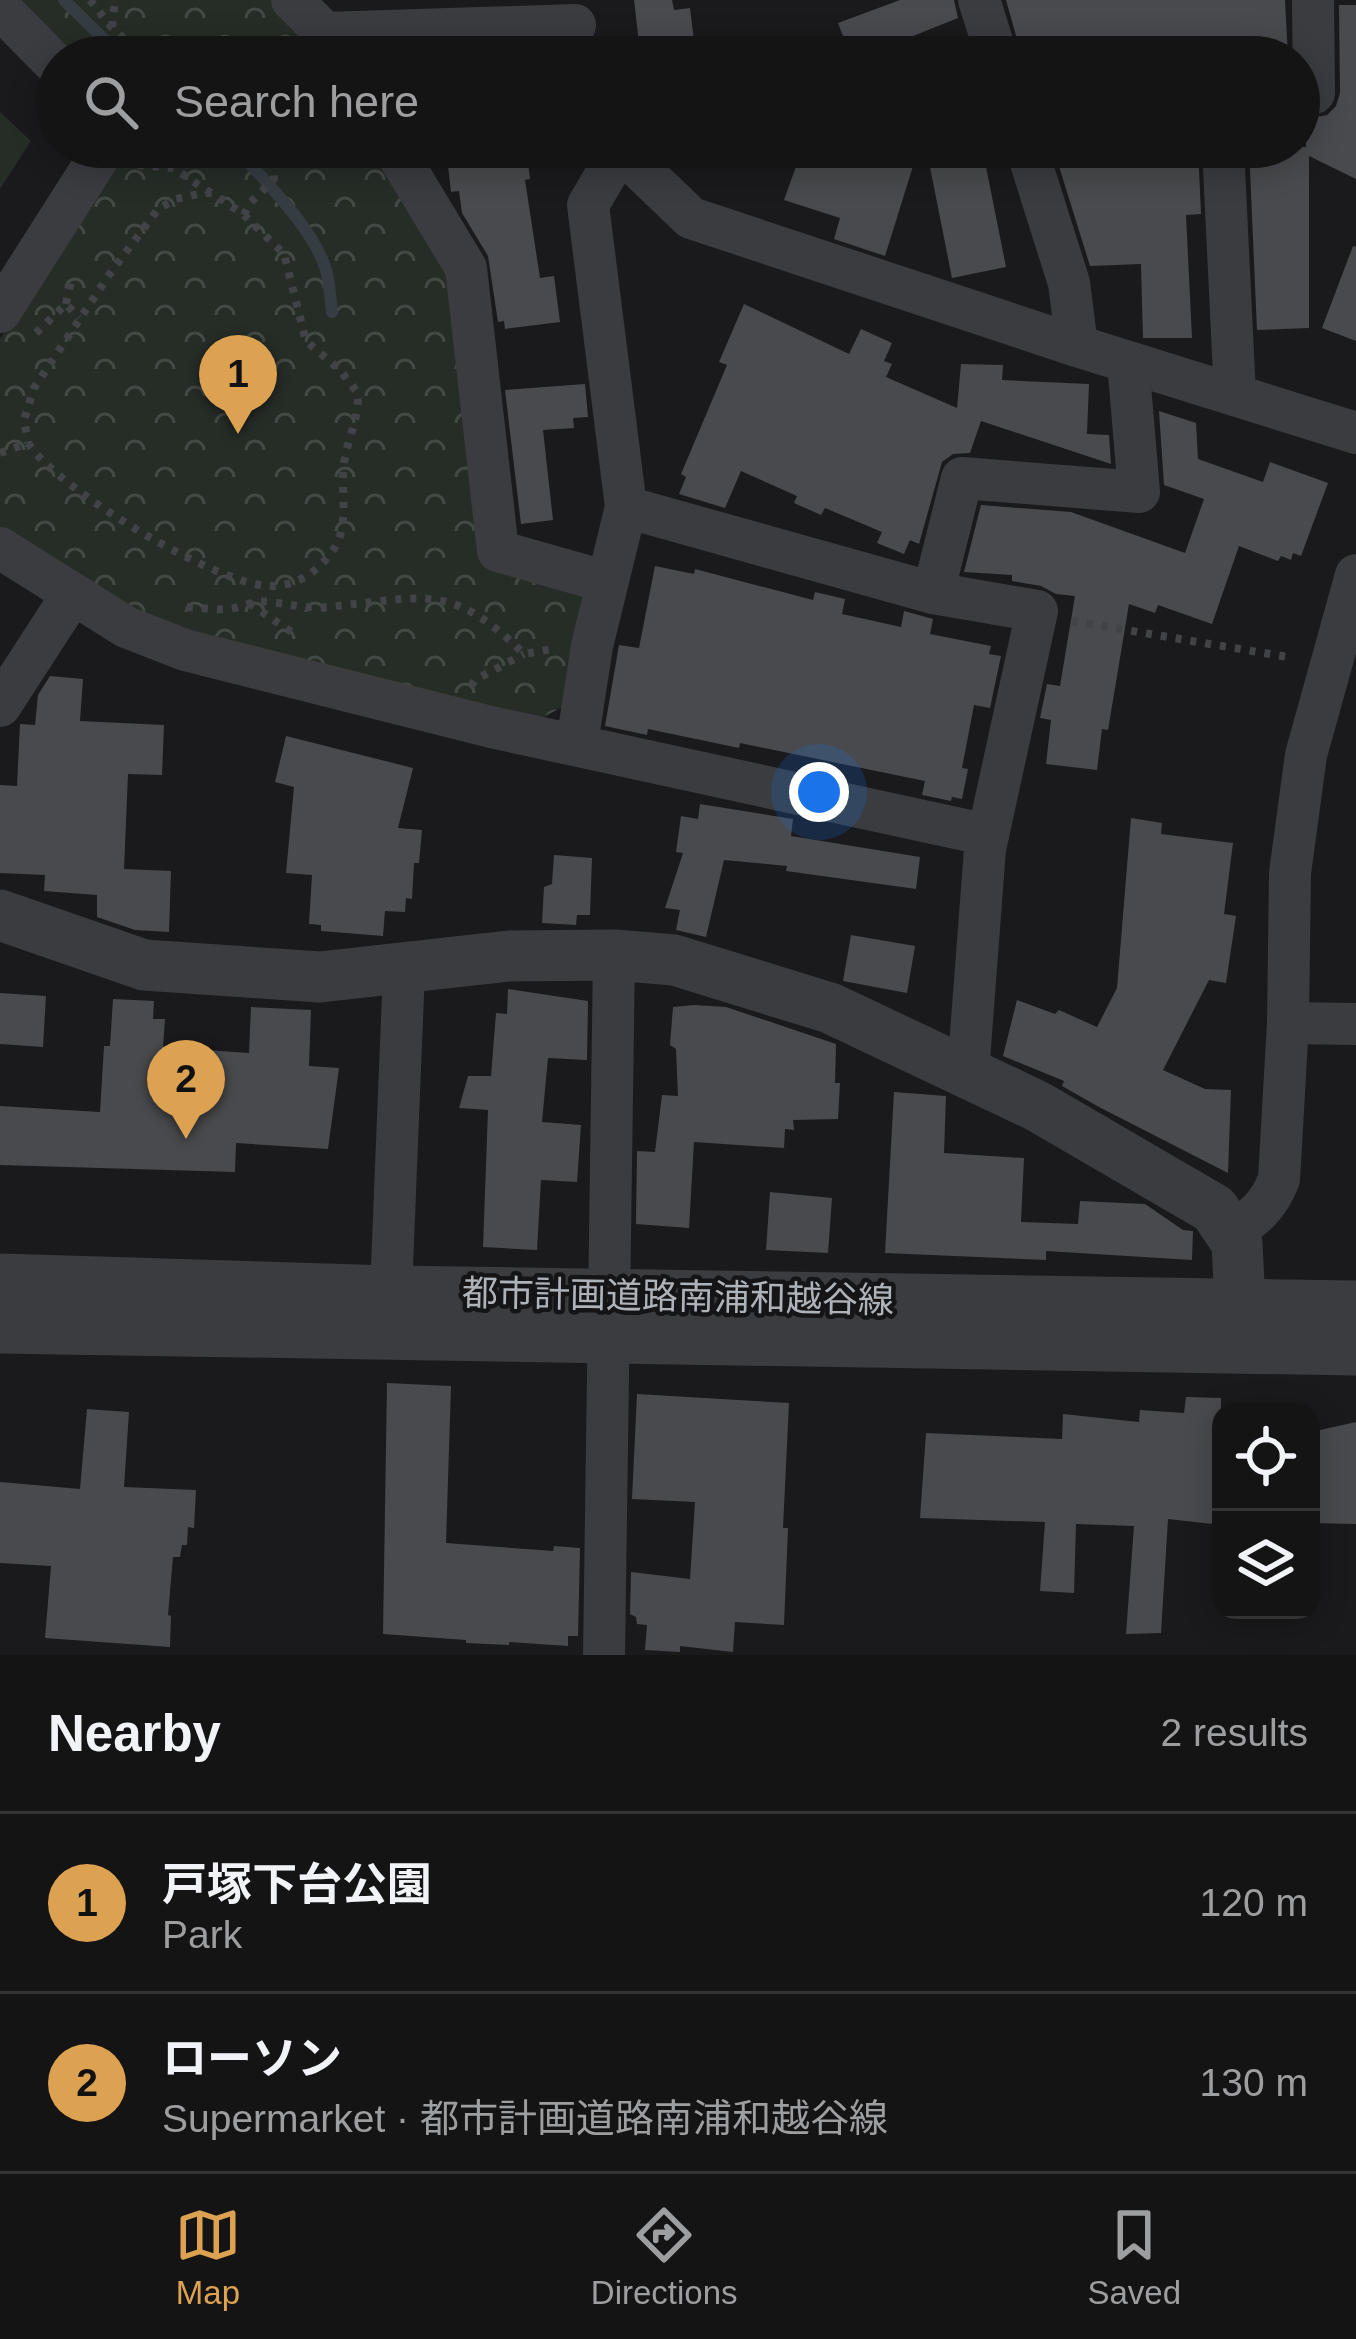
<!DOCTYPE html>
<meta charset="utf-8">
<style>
body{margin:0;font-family:Arial,"Noto Sans JP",sans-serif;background:#212122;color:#f1f3f6}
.controls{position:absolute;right:36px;bottom:36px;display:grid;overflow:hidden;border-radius:24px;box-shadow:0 6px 30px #0003}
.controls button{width:108px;height:108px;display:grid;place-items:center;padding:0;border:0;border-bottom:3px solid #333334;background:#141415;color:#f1f3f6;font:60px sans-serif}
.you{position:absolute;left:819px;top:792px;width:42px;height:42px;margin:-30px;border:9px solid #fff;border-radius:50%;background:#1a73e8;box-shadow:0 0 0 18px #1a73e833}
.badge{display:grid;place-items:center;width:78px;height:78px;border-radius:50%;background:#dca251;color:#111;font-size:39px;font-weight:700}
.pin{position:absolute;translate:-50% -99px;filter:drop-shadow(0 3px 6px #0008)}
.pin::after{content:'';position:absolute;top:63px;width:42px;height:36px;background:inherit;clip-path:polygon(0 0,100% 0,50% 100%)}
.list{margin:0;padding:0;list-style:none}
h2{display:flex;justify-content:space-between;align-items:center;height:156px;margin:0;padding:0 48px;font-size:51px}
h2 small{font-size:39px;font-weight:400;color:#9d9ea0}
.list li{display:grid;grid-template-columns:78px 1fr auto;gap:36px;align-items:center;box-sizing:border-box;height:180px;padding:0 48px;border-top:3px solid #333334}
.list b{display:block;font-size:45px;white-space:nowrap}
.list p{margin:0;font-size:39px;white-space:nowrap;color:#9d9ea0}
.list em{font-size:39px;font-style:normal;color:#9d9ea0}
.icon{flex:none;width:66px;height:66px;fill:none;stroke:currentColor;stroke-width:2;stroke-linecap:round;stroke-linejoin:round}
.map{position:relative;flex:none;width:1356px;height:1655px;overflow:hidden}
.search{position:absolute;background:#141415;box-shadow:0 6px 30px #0003;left:36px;right:36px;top:36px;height:132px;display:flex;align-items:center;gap:30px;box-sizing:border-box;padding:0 42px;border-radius:66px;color:#9d9ea0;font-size:45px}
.sheet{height:516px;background:#141415}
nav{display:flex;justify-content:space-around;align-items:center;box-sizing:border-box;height:168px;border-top:3px solid #333334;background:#141415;font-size:33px;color:#9d9ea0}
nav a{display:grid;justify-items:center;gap:6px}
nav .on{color:#dca251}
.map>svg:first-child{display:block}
</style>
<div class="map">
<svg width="1356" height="1655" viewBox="0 0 1356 1655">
<defs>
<pattern id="park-crowns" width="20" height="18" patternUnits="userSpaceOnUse" patternTransform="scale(3)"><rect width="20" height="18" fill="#262d27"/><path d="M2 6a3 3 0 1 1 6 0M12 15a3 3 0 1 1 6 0" fill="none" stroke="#434944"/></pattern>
</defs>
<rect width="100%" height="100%" fill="#1a1a1c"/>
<path fill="#262d27" d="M 0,112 L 31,141 L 0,189 Z"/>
<g fill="url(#park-crowns)">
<path d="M 13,0 L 272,0 L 315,40 L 325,57 L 69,57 Z"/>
<path d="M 123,147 L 380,147 L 457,272 L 491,557 L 576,586 L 590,601 L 564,706 L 540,719 L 298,669 L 123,606 L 0,529 L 0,339 Z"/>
</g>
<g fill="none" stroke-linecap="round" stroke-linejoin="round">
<g stroke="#353d43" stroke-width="12">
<path d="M 64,0 L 122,57"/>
<path d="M 235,147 C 264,181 308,222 324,264 C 330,279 330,296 332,312"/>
</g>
</g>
<g fill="#494a4d">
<path d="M 634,0 L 672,0 L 674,10 L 690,8 L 696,57 L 657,57 L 655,41 L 639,43 Z"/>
<path d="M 900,0 L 954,0 L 958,18 L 913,36 L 917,57 L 851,57 L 838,23 Z"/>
<path d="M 1006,0 L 1285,0 L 1288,57 L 1022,57 Z"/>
<path d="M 1339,5 L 1356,5 L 1356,179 L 1309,156 L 1309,328 L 1257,330 L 1249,147 L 1306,147 L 1306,119 L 1327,115 L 1336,106 L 1340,93 Z"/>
<path d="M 463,147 L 526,147 L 530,179 L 525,180 L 540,278 L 554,276 L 560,322 L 505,329 L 504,321 L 498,322 L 488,256 L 462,213 L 459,191 L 451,192 L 446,149 Z"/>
<path d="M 803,147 L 919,147 L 885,256 L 834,239 L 840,218 L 784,200 Z"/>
<path d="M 926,147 L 982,147 L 1006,267 L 952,278 Z"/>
<path d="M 1053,147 L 1198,147 L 1201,214 L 1186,215 L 1192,338 L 1143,338 L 1141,264 L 1090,266 Z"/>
<path d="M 1353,246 L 1356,247 L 1356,341 L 1322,328 Z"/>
<path d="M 744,304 L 849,354 L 861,329 L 892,343 L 884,361 L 892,364 L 886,377 L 957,408 L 961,364 L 1003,365 L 1002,380 L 1089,384 L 1087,434 L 1109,435 L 1111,464 L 981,421 L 970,453 L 953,454 L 942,462 L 919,544 L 910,540 L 904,554 L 877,543 L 882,532 L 825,508 L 821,515 L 794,503 L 797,496 L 741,471 L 725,508 L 679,494 L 686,477 L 681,474 L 727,365 L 719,362 Z"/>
<path d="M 585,384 L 588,417 L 573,418 L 574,428 L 543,430 L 553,520 L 521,524 L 505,390 Z"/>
<path d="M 1159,411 L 1196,423 L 1198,459 L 1263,482 L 1270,462 L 1328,483 L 1301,556 L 1293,553 L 1291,560 L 1281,556 L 1278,561 L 1239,546 L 1212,624 L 1158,605 L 1155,613 L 1129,604 L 1108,730 L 1102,729 L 1097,770 L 1046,764 L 1051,720 L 1040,718 L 1047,684 L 1060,686 L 1075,596 L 1056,594 L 1041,586 L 1012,581 L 1012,575 L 964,572 L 981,505 L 1071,512 L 1185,553 L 1204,499 L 1164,485 Z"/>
<path d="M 655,566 L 694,574 L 695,569 L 813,600 L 815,592 L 845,599 L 842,614 L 901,627 L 904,611 L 933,619 L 930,634 L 991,646 L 989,654 L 1001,656 L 990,708 L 974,705 L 962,768 L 968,769 L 962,799 L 952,797 L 951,801 L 922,795 L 925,781 L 740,743 L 739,748 L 648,729 L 647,735 L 605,726 L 619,645 L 639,648 Z"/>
<path d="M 50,676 L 83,679 L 80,721 L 164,725 L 162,775 L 128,774 L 124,869 L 171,871 L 169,932 L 135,930 L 97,917 L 97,895 L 44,891 L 45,875 L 0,873 L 0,785 L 17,786 L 20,724 L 35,725 L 38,695 Z"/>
<path d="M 286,736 L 413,768 L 398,828 L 422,830 L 419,863 L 414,863 L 412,899 L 406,898 L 405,912 L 385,911 L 383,936 L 321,931 L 321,925 L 309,924 L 312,875 L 286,873 L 294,787 L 275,782 Z"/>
<path d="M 700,804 L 793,819 L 791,836 L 920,857 L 916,889 L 786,871 L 787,866 L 724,860 L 706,937 L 676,930 L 680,910 L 665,908 L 683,853 L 676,852 L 681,816 L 698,819 Z"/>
<path d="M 1131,818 L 1162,823 L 1161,834 L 1233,843 L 1224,914 L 1236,916 L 1226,983 L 1209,980 L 1163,1070 L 1205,1089 L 1231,1090 L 1228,1173 L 1099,1107 L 1062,1086 L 1064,1081 L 1003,1056 L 1017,1000 L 1055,1014 L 1059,1010 L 1097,1027 L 1117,988 Z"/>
<path d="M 554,855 L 592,858 L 590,915 L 577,915 L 576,925 L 542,923 L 544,887 L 552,884 Z"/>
<path d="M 851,935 L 915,946 L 907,993 L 843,981 Z"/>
<path d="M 508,989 L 588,1001 L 587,1060 L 548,1058 L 542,1122 L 581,1125 L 577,1182 L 541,1180 L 537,1250 L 483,1247 L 488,1110 L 459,1108 L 468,1076 L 491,1076 L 496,1013 L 507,1014 Z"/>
<path d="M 0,993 L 46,996 L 43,1047 L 0,1044 Z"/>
<path d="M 113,999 L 154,1001 L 153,1019 L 165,1019 L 163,1047 L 249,1053 L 251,1007 L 311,1010 L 309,1066 L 339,1068 L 328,1149 L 236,1143 L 235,1172 L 0,1165 L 0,1106 L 100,1112 L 104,1046 L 110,1046 Z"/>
<path d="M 694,1005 L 726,1007 L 836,1044 L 835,1083 L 840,1083 L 838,1119 L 793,1120 L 794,1130 L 785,1129 L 784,1148 L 694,1142 L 689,1228 L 636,1224 L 637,1151 L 655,1152 L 662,1095 L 678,1096 L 676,1049 L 670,1045 L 673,1007 Z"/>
<path d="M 894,1092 L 946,1096 L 944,1153 L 1024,1158 L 1021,1222 L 1078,1224 L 1080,1201 L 1145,1204 L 1183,1230 L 1193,1231 L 1192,1260 L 1046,1251 L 1046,1260 L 885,1253 Z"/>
<path d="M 770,1192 L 832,1198 L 828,1253 L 766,1250 Z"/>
<path d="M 387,1383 L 451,1386 L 446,1543 L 553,1551 L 554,1546 L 580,1548 L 578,1636 L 568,1636 L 568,1646 L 509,1642 L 509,1645 L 466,1643 L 466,1640 L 383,1634 Z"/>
<path d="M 637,1394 L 789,1403 L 783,1528 L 788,1528 L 784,1625 L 735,1622 L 733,1652 L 680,1646 L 680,1652 L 645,1650 L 647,1625 L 637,1624 L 636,1617 L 630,1614 L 631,1572 L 690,1579 L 695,1502 L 632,1499 Z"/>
<path d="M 1186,1397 L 1221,1398 L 1221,1525 L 1168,1519 L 1161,1633 L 1126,1634 L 1134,1526 L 1076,1524 L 1074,1593 L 1040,1591 L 1045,1522 L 920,1518 L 926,1433 L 1062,1439 L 1063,1414 L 1139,1422 L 1140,1410 L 1184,1413 Z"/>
<path d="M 87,1409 L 129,1412 L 124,1487 L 196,1490 L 194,1528 L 188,1527 L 187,1545 L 182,1545 L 180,1557 L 173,1557 L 168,1615 L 171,1616 L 170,1647 L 45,1638 L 51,1566 L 0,1563 L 0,1482 L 80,1489 Z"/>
<path d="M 1356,1422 L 1356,1524 L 1311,1523 L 1311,1432 Z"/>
</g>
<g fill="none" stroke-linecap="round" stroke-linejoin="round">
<g stroke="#414347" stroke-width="8" stroke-dasharray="6 9" stroke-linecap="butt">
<path d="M 90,0 L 112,28 L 145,57"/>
<path d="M 112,27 L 115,0"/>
<path d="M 273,161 L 281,153 L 279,147"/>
<path d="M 138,165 L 173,168 L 211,193"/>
<path d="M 244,215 L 249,204 L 274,179 L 273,161 L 261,147"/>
<path d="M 66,304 L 72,276"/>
<path d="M 36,333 L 66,304 L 79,318"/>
<path d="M 0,453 L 28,443 C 57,489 215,584 269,586 C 295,587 316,573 331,553 C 351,528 340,492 344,463 C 347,441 357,423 358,401 L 357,392 L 340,370 L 306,341 L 284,254 L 244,215 L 212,193 L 203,193 L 176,199 L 158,209 L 109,275 L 34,388 L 24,420 L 28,443"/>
<path d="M 249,603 L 296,635"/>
<path d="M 187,607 C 202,608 219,611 234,608 C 247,605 256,600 270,602 C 289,604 307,609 326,607 C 421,599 449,579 524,654 L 552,649"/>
<path d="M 1072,621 L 1294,658"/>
<path d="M 471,686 L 475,680 L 524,654"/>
</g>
<g stroke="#3b3c40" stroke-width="42">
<path d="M 292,0 L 325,33 L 575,25"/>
<path d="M 979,0 L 997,57"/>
<path d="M 0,8 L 57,66"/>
<path d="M 1299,94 L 1314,93 L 1313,0"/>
<path d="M 393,147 L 466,268 L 498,551 L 607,582"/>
<path d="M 617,147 L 691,218 L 1077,346 L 1356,433"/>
<path d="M 1026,147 L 1069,283 L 1077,346"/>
<path d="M 1223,147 L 1235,395"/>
<path d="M 0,312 L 105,147"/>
<path d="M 626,507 L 933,593 L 1037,611 L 985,849 L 968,1073"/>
<path d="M 0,548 L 126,627 L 185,650 L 491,727 L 988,835"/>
<path d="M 933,593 L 962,478 L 1139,492 L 1128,362"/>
<path d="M 0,706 L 72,595"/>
<path d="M 577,743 L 592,646 L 626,507 L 588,205 L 619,152"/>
<path d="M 1288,1023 L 1356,1024"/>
<path d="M 1232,1231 C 1256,1217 1269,1205 1279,1179 L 1288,1023 L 1290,873 L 1306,755 L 1356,575"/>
<path d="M 391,1291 L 404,970"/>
<path d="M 604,1655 L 614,955"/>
</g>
<g stroke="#3b3c40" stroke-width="51">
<path d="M 0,915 L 144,965 L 320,977 L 508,956 L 614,955 L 674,960 L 830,1008 L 1037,1106 L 1214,1209 L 1237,1243 L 1240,1305"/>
<path d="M 0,1279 L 391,1291 L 1356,1306"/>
<path d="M 0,1328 L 1356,1350"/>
</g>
</g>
<g text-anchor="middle" stroke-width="9" stroke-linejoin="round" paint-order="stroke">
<g font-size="36" fill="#aeb2b9" stroke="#151517">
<text transform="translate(678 1296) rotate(1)" y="13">都市計画道路南浦和越谷線</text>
</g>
</g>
</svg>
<div class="controls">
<button><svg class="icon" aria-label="locate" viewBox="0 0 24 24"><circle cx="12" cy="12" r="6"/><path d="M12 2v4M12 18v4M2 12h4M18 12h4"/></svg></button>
<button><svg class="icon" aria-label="layers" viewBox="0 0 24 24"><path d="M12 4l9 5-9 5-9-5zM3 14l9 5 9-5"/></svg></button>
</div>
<div class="you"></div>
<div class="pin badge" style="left:238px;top:434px">1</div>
<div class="pin badge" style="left:186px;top:1139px">2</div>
<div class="search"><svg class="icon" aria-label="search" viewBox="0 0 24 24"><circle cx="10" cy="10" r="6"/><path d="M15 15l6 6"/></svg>Search here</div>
</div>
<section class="sheet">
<h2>Nearby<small>2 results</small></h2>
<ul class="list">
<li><span class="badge">1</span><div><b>戸塚下台公園</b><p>Park</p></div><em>120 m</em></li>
<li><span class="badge">2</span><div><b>ローソン</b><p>Supermarket · 都市計画道路南浦和越谷線</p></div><em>130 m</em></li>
</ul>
</section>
<nav>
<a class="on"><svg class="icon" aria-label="map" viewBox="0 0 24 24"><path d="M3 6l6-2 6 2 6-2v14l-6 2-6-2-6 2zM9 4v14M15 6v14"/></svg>Map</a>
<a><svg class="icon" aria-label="directions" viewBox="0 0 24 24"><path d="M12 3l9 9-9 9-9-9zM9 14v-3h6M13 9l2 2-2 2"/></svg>Directions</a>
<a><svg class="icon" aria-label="saved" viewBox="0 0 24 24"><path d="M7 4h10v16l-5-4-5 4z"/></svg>Saved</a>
</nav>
